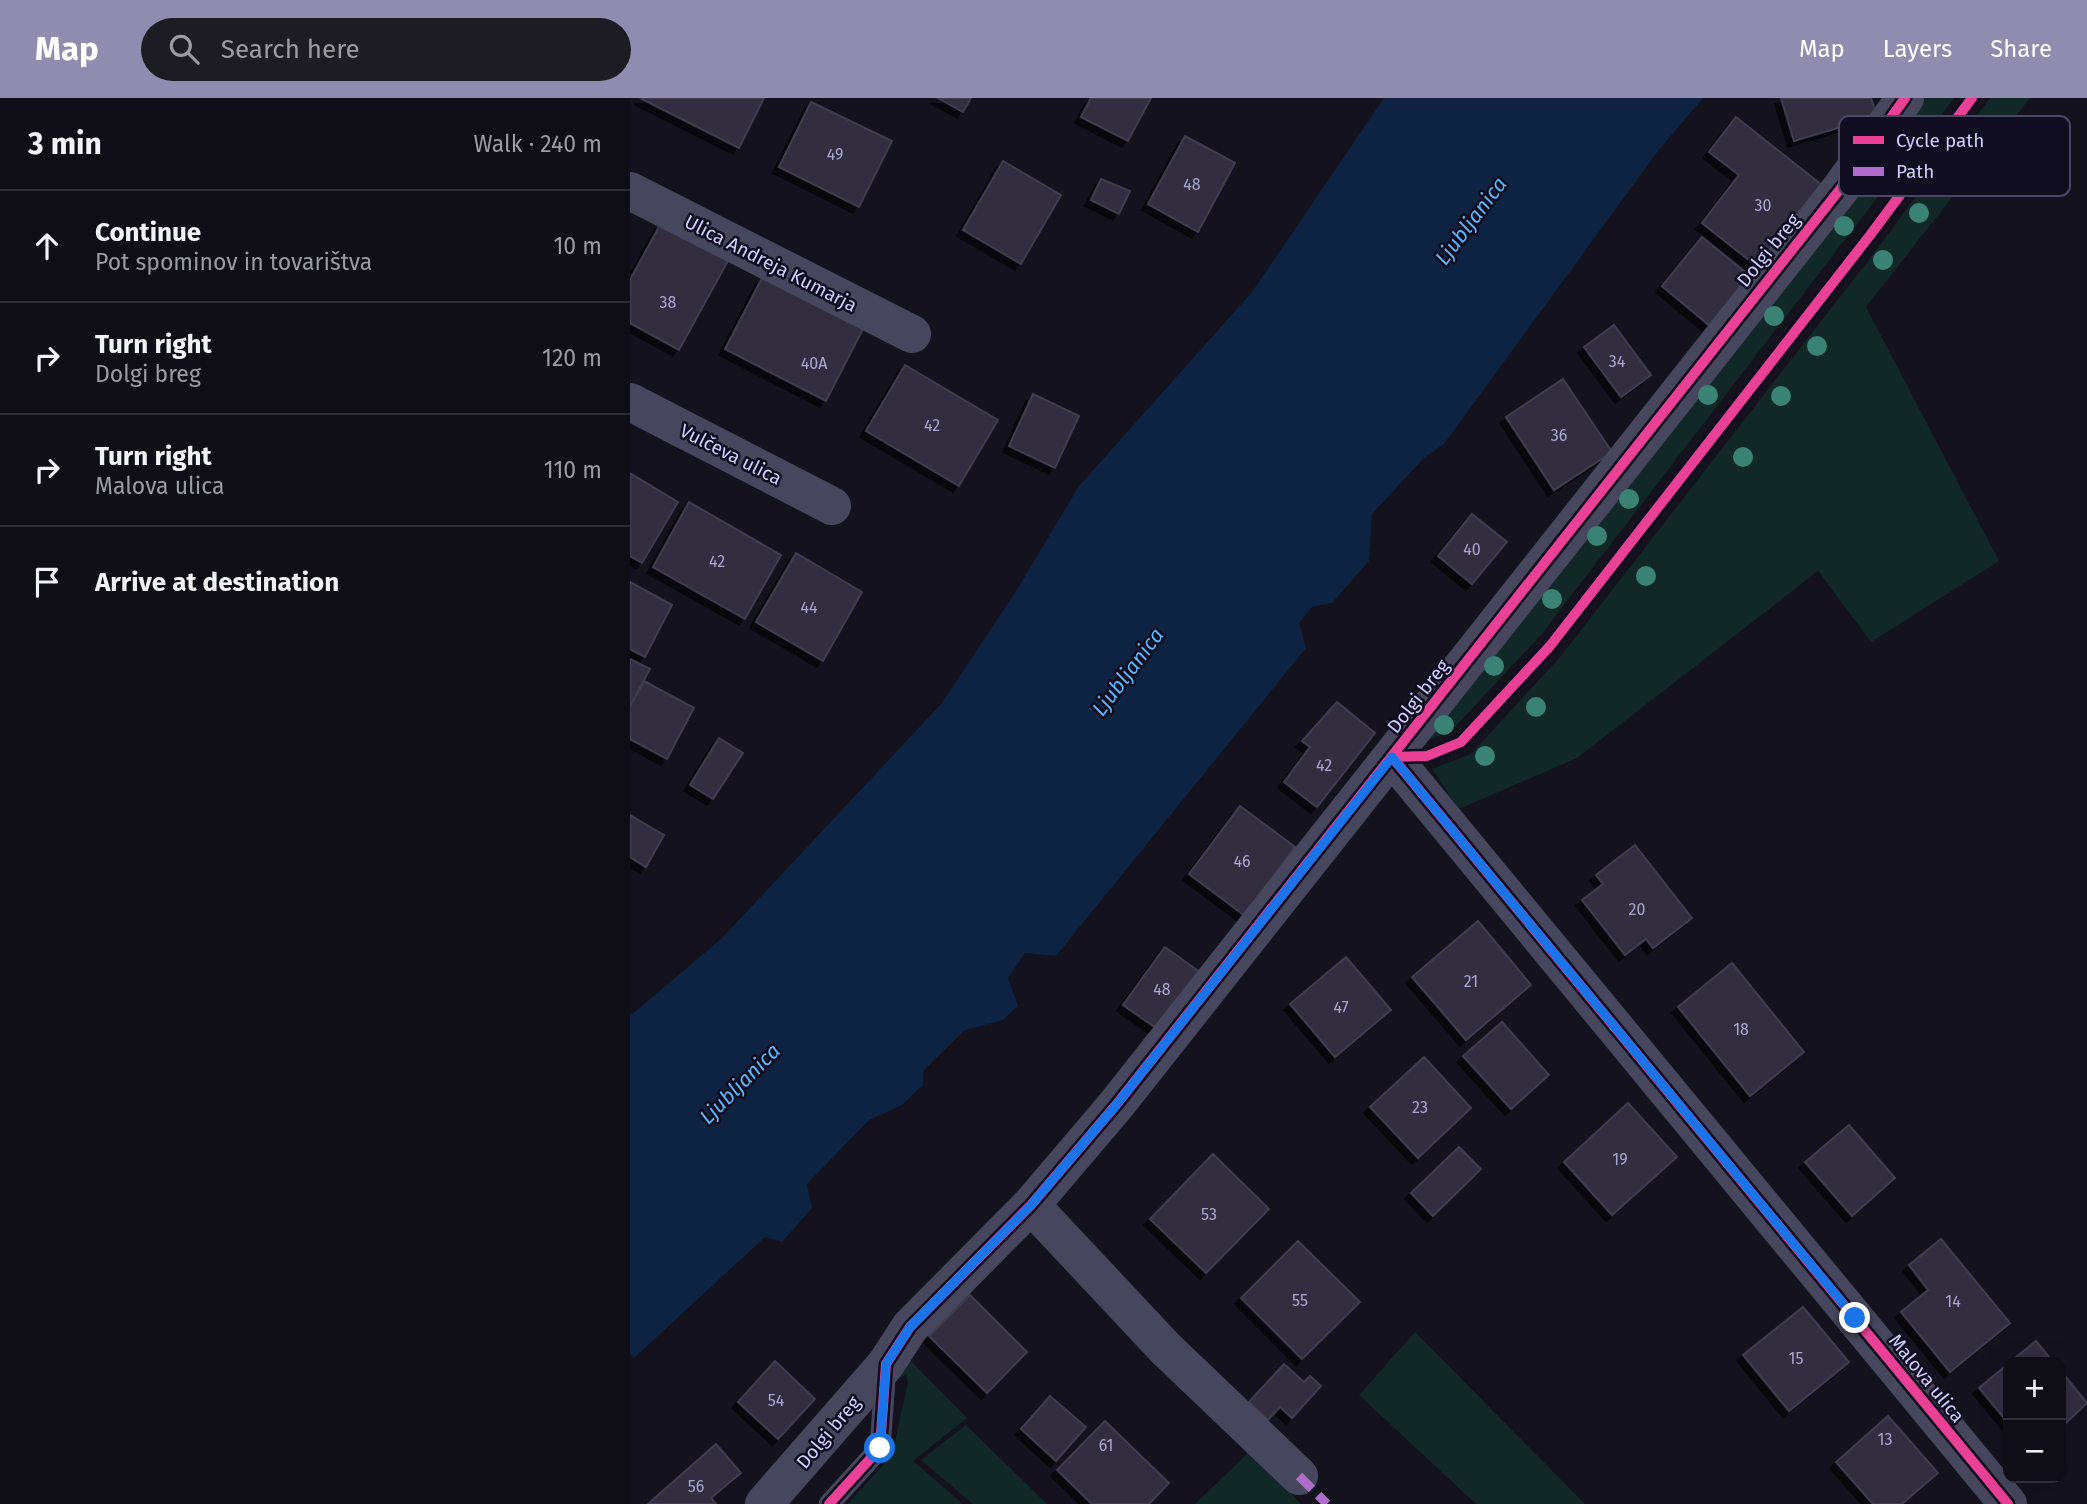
<!DOCTYPE html>
<meta charset="utf-8">
<style>
body{margin:0;font-family:"Fira Sans",sans-serif;background:#1d1c23;color:#f1f3f6}
.controls{position:absolute;right:21px;bottom:21px;display:grid;overflow:hidden;border-radius:14px;box-shadow:0 7px 28px #0002}
.controls button{width:63px;height:63px;display:grid;place-items:center;padding:0;border:0;border-bottom:2px solid #2f2e35;background:#0f0e16;color:#f1f3f6;font:35px sans-serif}
.stop{position:absolute;width:21px;height:21px;margin:-16px;border:5px solid #1a73e8;border-radius:50%;background:#fff}
.stop.end{background:#1a73e8;border-color:#fff;box-shadow:0 2px 7px #0008}
.list{margin:0;padding:0;list-style:none}
h2{display:flex;justify-content:space-between;align-items:center;height:91px;margin:0;padding:0 28px;font-size:30px}
h2 small{font-size:23px;font-weight:400;color:#9b9ca1}
.list li{display:grid;grid-template-columns:46px 1fr auto;gap:21px;align-items:center;box-sizing:border-box;height:112px;padding:0 28px;border-top:2px solid #2f2e35}
.list b{display:block;font-size:26px;white-space:nowrap}
.list p{margin:0;font-size:23px;white-space:nowrap;color:#9b9ca1}
.list em{font-size:23px;font-style:normal;color:#9b9ca1}
.icon{flex:none;width:38px;height:38px;fill:none;stroke:currentColor;stroke-width:2;stroke-linecap:round;stroke-linejoin:round}
.map{position:relative;flex:none;width:1457px;height:1406px;overflow:hidden}
header{display:flex;align-items:center;gap:42px;box-sizing:border-box;height:98px;padding:0 35px;background:#8f8cb0;color:#fff}
header strong{font-size:33px}
nav{display:flex;gap:38px;margin-inline-start:auto;font-size:24px}
.search{width:490px;height:63px;background:#1d1c23;display:flex;align-items:center;gap:18px;box-sizing:border-box;padding:0 24px;border-radius:38px;color:#9b9ca1;font-size:26px}
main{display:flex}
aside{flex:1;background:#0f0e16}
.map>svg:first-child{display:block}
</style>
<header>
<strong>Map</strong>
<div class="search"><svg class="icon" aria-label="search" viewBox="0 0 24 24"><circle cx="10" cy="10" r="6"/><path d="M15 15l6 6"/></svg>Search here</div>
<nav><a>Map</a><a>Layers</a><a>Share</a></nav>
</header>
<main>
<aside>
<h2>3 min<small>Walk · 240 m</small></h2>
<ul class="list">
<li><svg class="icon" aria-label="ahead" viewBox="0 0 24 24"><path d="M12 20V5M6 11l6-6 6 6"/></svg><div><b>Continue</b><p>Pot spominov in tovarištva</p></div><em>10 m</em></li>
<li><svg class="icon" aria-label="right" viewBox="0 0 24 24"><path d="M7 20v-9h11M14 6l5 5-5 5"/></svg><div><b>Turn right</b><p>Dolgi breg</p></div><em>120 m</em></li>
<li><svg class="icon" aria-label="right" viewBox="0 0 24 24"><path d="M7 20v-9h11M14 6l5 5-5 5"/></svg><div><b>Turn right</b><p>Malova ulica</p></div><em>110 m</em></li>
<li><svg class="icon" aria-label="arrive" viewBox="0 0 24 24"><path d="M6 21V4h12l-3 4 3 4H6"/></svg><div><b>Arrive at destination</b></div></li>
</ul>
</aside>
<div class="map">
<svg width="1457" height="1406" viewBox="0 0 1457 1406">
<defs>
<filter id="shadow"><feDropShadow dx="-6" dy="6" stdDeviation="0" flood-color="#0009"/></filter>
</defs>
<rect width="100%" height="100%" fill="#14121d"/>
<g fill="#112827">
<path d="M 1291,0 L 1324,0 L 911,537 L 822,632 L 792,645 Z"/>
<path d="M 1360,0 L 1400,0 L 1236,209 L 1369,463 L 1241,544 L 1188,473 L 947,660 L 829,711 L 802,671 L 841,656 L 930,559 L 1234,168 Z"/>
<path d="M 785,1234 L 955,1406 L 846,1406 L 729,1297 Z"/>
<path d="M 276,1258 L 337,1320 L 283,1363 L 333,1406 L 218,1406 L 262,1357 L 278,1284 L 276,1276 L 269,1281 Z"/>
<path d="M 336,1327 L 417,1406 L 343,1406 L 291,1362 Z"/>
<path d="M 619,1354 L 671,1406 L 565,1406 Z"/>
</g>
<path fill="#0e2241" d="M 754,0 L 1073,0 L 1028,53 L 814,346 L 794,360 L 742,416 L 739,463 L 702,505 L 682,509 L 669,525 L 676,550 L 426,858 L 395,855 L 378,880 L 388,908 L 373,922 L 335,932 L 293,973 L 293,987 L 272,1007 L 239,1022 L 177,1086 L 182,1110 L 152,1144 L 135,1139 L 4,1260 L 0,1255 L 0,918 L 92,840 L 311,606 L 388,490 L 449,388 L 622,194 Z"/>
<g fill="#312f3f" stroke="#3f3c50" stroke-width="2" filter="url(#shadow)">
<path d="M 10,0 L 134,0 L 109,50 Z"/>
<path d="M 308,0 L 341,0 L 333,14 Z"/>
<path d="M 461,0 L 521,0 L 498,43 L 451,19 Z"/>
<path d="M 1151,0 L 1241,0 L 1247,18 L 1164,43 Z"/>
<path d="M 181,4 L 262,43 L 229,109 L 149,69 Z"/>
<path d="M 1106,19 L 1193,88 L 1129,170 L 1072,125 L 1109,77 L 1079,54 Z"/>
<path d="M 555,38 L 605,65 L 568,134 L 518,106 Z"/>
<path d="M 373,63 L 431,97 L 391,166 L 333,132 Z"/>
<path d="M 471,81 L 500,93 L 489,116 L 461,102 Z"/>
<path d="M 31,125 L 99,161 L 49,252 L 0,225 L 0,182 Z"/>
<path d="M 1072,139 L 1120,178 L 1080,228 L 1032,188 Z"/>
<path d="M 132,180 L 233,231 L 196,303 L 95,251 Z"/>
<path d="M 984,227 L 1021,277 L 991,299 L 954,249 Z"/>
<path d="M 275,267 L 368,322 L 329,388 L 236,333 Z"/>
<path d="M 933,281 L 982,354 L 924,392 L 876,319 Z"/>
<path d="M 403,296 L 449,318 L 425,370 L 379,348 Z"/>
<path d="M 0,375 L 48,404 L 12,465 L 0,458 Z"/>
<path d="M 59,404 L 151,457 L 115,521 L 23,469 Z"/>
<path d="M 842,416 L 877,444 L 842,486 L 808,458 Z"/>
<path d="M 166,455 L 232,494 L 193,563 L 126,524 Z"/>
<path d="M 0,484 L 42,507 L 15,559 L 0,551 Z"/>
<path d="M 0,561 L 20,571 L 0,608 Z"/>
<path d="M 14,583 L 64,610 L 37,661 L 0,641 L 0,608 Z"/>
<path d="M 707,604 L 745,635 L 687,709 L 654,684 L 680,649 L 672,643 Z"/>
<path d="M 89,640 L 113,655 L 83,701 L 60,687 Z"/>
<path d="M 610,708 L 665,749 L 614,817 L 559,776 Z"/>
<path d="M 0,717 L 34,737 L 16,769 L 0,759 Z"/>
<path d="M 1005,747 L 1062,820 L 1023,850 L 1016,841 L 995,857 L 952,802 L 973,786 L 966,777 Z"/>
<path d="M 848,823 L 901,887 L 836,942 L 782,879 Z"/>
<path d="M 535,849 L 571,875 L 529,932 L 493,907 Z"/>
<path d="M 716,859 L 761,912 L 705,959 L 660,906 Z"/>
<path d="M 1102,865 L 1174,954 L 1120,998 L 1048,909 Z"/>
<path d="M 872,924 L 919,977 L 881,1011 L 833,958 Z"/>
<path d="M 794,959 L 841,1010 L 788,1060 L 740,1009 Z"/>
<path d="M 998,1005 L 1047,1059 L 982,1117 L 934,1064 Z"/>
<path d="M 1219,1027 L 1265,1080 L 1222,1118 L 1175,1064 Z"/>
<path d="M 829,1049 L 851,1071 L 803,1118 L 781,1095 Z"/>
<path d="M 583,1056 L 639,1111 L 576,1175 L 520,1121 Z"/>
<path d="M 1311,1141 L 1380,1225 L 1320,1274 L 1271,1214 L 1298,1192 L 1279,1167 Z"/>
<path d="M 668,1143 L 730,1204 L 672,1261 L 611,1200 Z"/>
<path d="M 340,1197 L 397,1254 L 357,1295 L 299,1238 Z"/>
<path d="M 1173,1209 L 1219,1264 L 1159,1313 L 1113,1257 Z"/>
<path d="M 1406,1243 L 1423,1264 L 1380,1264 Z"/>
<path d="M 145,1263 L 185,1301 L 148,1341 L 108,1304 Z"/>
<path d="M 654,1266 L 674,1284 L 680,1278 L 691,1288 L 662,1320 L 650,1309 L 638,1322 L 619,1304 Z"/>
<path d="M 1378,1266 L 1378,1325 L 1349,1290 Z"/>
<path d="M 1431,1273 L 1457,1305 L 1431,1330 Z"/>
<path d="M 420,1298 L 456,1329 L 426,1363 L 391,1331 Z"/>
<path d="M 1258,1318 L 1308,1375 L 1272,1406 L 1243,1406 L 1206,1364 Z"/>
<path d="M 475,1323 L 539,1385 L 519,1406 L 462,1406 L 427,1372 Z"/>
<path d="M 86,1346 L 111,1375 L 81,1400 L 86,1406 L 18,1406 Z"/>
</g>
<g fill="none" stroke-linecap="round" stroke-linejoin="round">
<path stroke="#46465d" stroke-width="21" d="M 199,1406 L 250,1350 L 256,1267"/>
<g stroke="#46465d" stroke-width="38">
<path d="M 0,93 L 282,236"/>
<path d="M 0,304 L 202,408"/>
<path d="M 762,659 L 1378,1406"/>
<path d="M 401,1107 L 535,1250 L 669,1378"/>
<path d="M 134,1406 L 256,1266 L 280,1229 L 401,1107 L 486,1007 L 1211,90 L 1275,0"/>
</g>
<path stroke="#b06ccc" stroke-width="9" stroke-dasharray="18 9" stroke-linecap="butt" d="M 669,1378 L 697,1406"/>
<g stroke="#100d21" stroke-width="15">
<g id="cycleway">
<path d="M 762,659 L 1378,1406"/>
<path d="M 762,659 L 797,658 L 831,644 L 920,548 L 1241,136 L 1342,0"/>
<path d="M 199,1406 L 250,1350 L 256,1266 L 280,1229 L 401,1107 L 486,1007 L 1211,90 L 1275,0"/>
</g>
</g>
<use href="#cycleway" stroke="#ea4096" stroke-width="10"/>
</g>
<g fill="#3a8273">
<circle cx="1289" cy="115" r="10"/>
<circle cx="1214" cy="128" r="10"/>
<circle cx="1253" cy="162" r="10"/>
<circle cx="1144" cy="218" r="10"/>
<circle cx="1187" cy="248" r="10"/>
<circle cx="1078" cy="297" r="10"/>
<circle cx="1151" cy="298" r="10"/>
<circle cx="1113" cy="359" r="10"/>
<circle cx="999" cy="401" r="10"/>
<circle cx="967" cy="438" r="10"/>
<circle cx="1016" cy="478" r="10"/>
<circle cx="922" cy="501" r="10"/>
<circle cx="864" cy="568" r="10"/>
<circle cx="906" cy="609" r="10"/>
<circle cx="814" cy="627" r="10"/>
<circle cx="855" cy="658" r="10"/>
</g>
<g fill="none" stroke-linecap="round" stroke-linejoin="round">
<path stroke="#1a73e8" stroke-width="9" d="M 250,1350 L 256,1266 L 280,1229 L 401,1107 L 486,1007 L 762,659 L 1225,1220"/>
</g>
<g text-anchor="middle" stroke-width="5" stroke-linejoin="round" paint-order="stroke">
<g font-size="16" fill="#a9a6cf">
<text x="205" y="62">49</text>
<text x="562" y="92">48</text>
<text x="1133" y="113">30</text>
<text x="38" y="210">38</text>
<text x="987" y="269">34</text>
<text x="184" y="271">40A</text>
<text x="302" y="333">42</text>
<text x="929" y="343">36</text>
<text x="842" y="457">40</text>
<text x="87" y="469">42</text>
<text x="179" y="515">44</text>
<text x="694" y="673">42</text>
<text x="612" y="769">46</text>
<text x="1007" y="817">20</text>
<text x="841" y="889">21</text>
<text x="532" y="897">48</text>
<text x="711" y="915">47</text>
<text x="1111" y="937">18</text>
<text x="790" y="1015">23</text>
<text x="990" y="1067">19</text>
<text x="579" y="1122">53</text>
<text x="670" y="1208">55</text>
<text x="1323" y="1209">14</text>
<text x="1166" y="1266">15</text>
<text x="146" y="1308">54</text>
<text x="1255" y="1347">13</text>
<text x="476" y="1353">61</text>
<text x="66" y="1394">56</text>
</g>
<g font-size="19" fill="#d1cdff" stroke="#100d21">
<text transform="translate(1138 152) rotate(-51)" y="7">Dolgi breg</text>
<text transform="translate(141 165) rotate(27)" y="7">Ulica Andreja Kumarja</text>
<text transform="translate(101 356) rotate(27)" y="7">Vulčeva ulica</text>
<text transform="translate(788 598) rotate(-52)" y="7">Dolgi breg</text>
<text transform="translate(1297 1280) rotate(51)" y="7">Malova ulica</text>
<text transform="translate(198 1334) rotate(-50)" y="7">Dolgi breg</text>
</g>
<g font-size="21" font-style="italic" fill="#5cb7fe" stroke="#100d21">
<text transform="translate(841 123) rotate(-53)" y="7">Ljubljanica</text>
<text transform="translate(498 574) rotate(-53)" y="7">Ljubljanica</text>
<text transform="translate(110 986) rotate(-45)" y="7">Ljubljanica</text>
</g>
</g>
<rect x="1209" y="18" width="231" height="80" rx="10" fill="#100d21" stroke="#4a4764" stroke-width="2"/>
<rect x="1223" y="38" width="31" height="8" fill="#ea4096"/>
<rect x="1223" y="69" width="31" height="9" fill="#b06ccc"/>
<g font-size="19" fill="#d1cdff">
<text x="1266" y="49">Cycle path</text>
<text x="1266" y="80">Path</text>
</g>
</svg>
<div class="controls">
<button>+</button>
<button>−</button>
</div>
<div class="stop" style="left:250px;top:1350px"></div>
<div class="stop end" style="left:1225px;top:1220px"></div>
</div>
</main>
